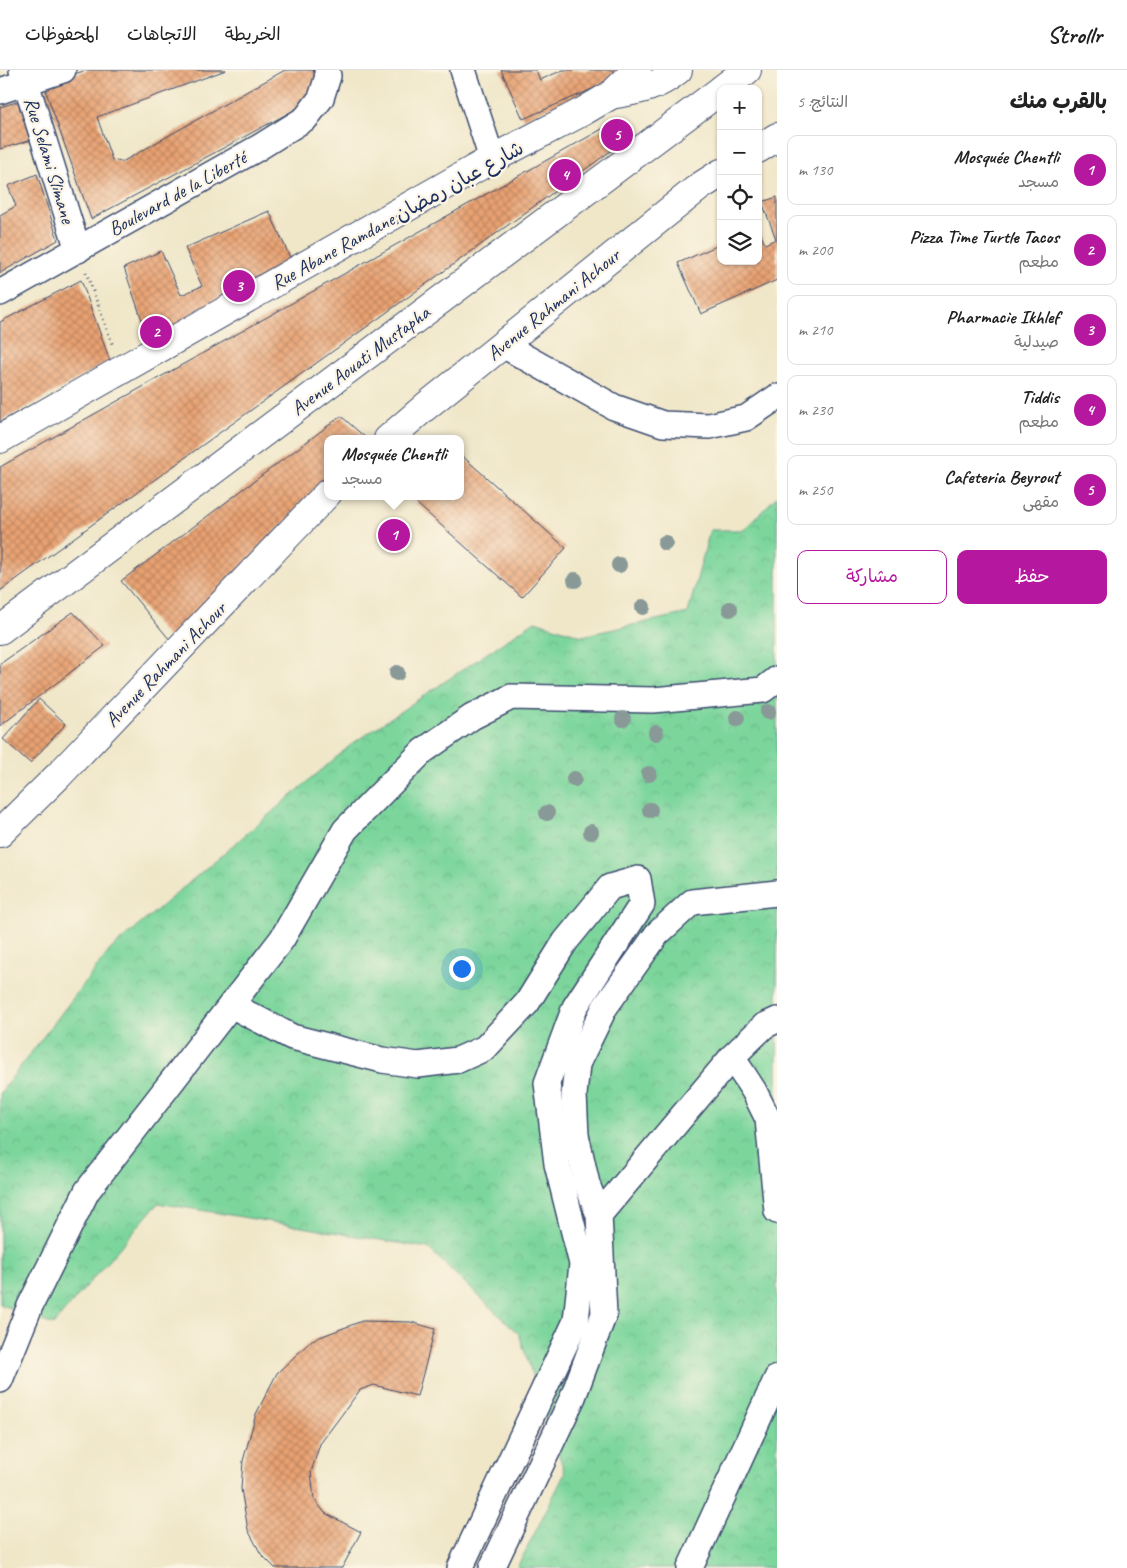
<!DOCTYPE html>
<html lang="ar">
<meta charset="utf-8">
<style>
body{margin:0;font-family:Caveat,"Playpen Sans Arabic",sans-serif;background:#f6f6f6;color:#222;direction:rtl}
.controls{position:absolute;right:15px;top:15px;display:grid;overflow:hidden;border-radius:10px;box-shadow:0 1px 4px #0004}
.controls button{width:45px;height:45px;display:grid;place-items:center;padding:0;border:0;border-bottom:1px solid #e0e0e0;background:#fff;color:#222;font:25px sans-serif}
.you{position:absolute;left:461px;top:898px;width:18px;height:18px;margin:-12px;border:4px solid #fff;border-radius:50%;background:#1a73e8;box-shadow:0 0 0 8px #1a73e833}
.badge{display:grid;place-items:center;width:32px;height:32px;border-radius:50%;background:#b5179e;color:#fff;font-size:16px;font-weight:700}
.pin{position:absolute;translate:-50% -50%;border:2px solid #fff;box-shadow:0 1px 5px #0006}
.popup{position:absolute;left:324px;top:365px;width:140px;height:65px;box-sizing:border-box;display:grid;place-content:center;border-radius:10px;background:#fff;filter:drop-shadow(0 1px 4px #0005);font-size:16px;white-space:nowrap;color:#767676}
.popup b{font-size:19px;color:#222}
.popup::after{content:'';position:absolute;left:50%;top:100%;margin-left:-10px;border:10px solid transparent;border-top-color:#fff}
.list{margin:0;padding:0;list-style:none}
h2{display:flex;justify-content:space-between;align-items:center;height:65px;margin:0;padding:0 20px;font-size:21px}
h2 small{font-size:16px;font-weight:400;color:#767676}
.list li{display:grid;grid-template-columns:32px 1fr auto;gap:15px;align-items:center;box-sizing:border-box;height:70px;margin:0 10px 10px;padding:0 10px;border:1px solid #e0e0e0;border-radius:10px}
.list b{display:block;font-size:19px;white-space:nowrap}
.list p{margin:0;font-size:16px;white-space:nowrap;color:#767676}
.list em{font-size:16px;font-style:normal;color:#767676}
.actions{display:flex;gap:10px;padding:15px 20px}
.actions a{flex:1;padding:11px 0;border:1px solid #b5179e;border-radius:10px;text-align:center;font-size:18px;color:#b5179e}
.actions .main{background:#b5179e;color:#fff}
.icon{flex:none;width:28px;height:28px;fill:none;stroke:currentColor;stroke-width:2;stroke-linecap:round;stroke-linejoin:round}
.map{position:relative;flex:none;width:777px;height:1498px;overflow:hidden;direction:ltr}
header{display:flex;align-items:center;gap:30px;box-sizing:border-box;height:70px;padding:0 25px;background:#fff;border-bottom:1px solid #e0e0e0}
header strong{font-size:24px}
nav{display:flex;gap:28px;margin-inline-start:auto;font-size:18px}
main{display:flex}
aside{flex:1;background:#fff}
.map>svg:first-child{display:block}
</style>
<header>
<strong>Strollr</strong>
<nav><a>الخريطة</a><a>الاتجاهات</a><a>المحفوظات</a></nav>
</header>
<main>
<aside>
<h2>بالقرب منك<small>النتائج: 5</small></h2>
<ul class="list">
<li><span class="badge">1</span><div><b>Mosquée Chentli</b><p>مسجد</p></div><em>130 m</em></li>
<li><span class="badge">2</span><div><b>Pizza Time Turtle Tacos</b><p>مطعم</p></div><em>200 m</em></li>
<li><span class="badge">3</span><div><b>Pharmacie Ikhlef</b><p>صيدلية</p></div><em>210 m</em></li>
<li><span class="badge">4</span><div><b>Tiddis</b><p>مطعم</p></div><em>230 m</em></li>
<li><span class="badge">5</span><div><b>Cafeteria Beyrout</b><p>مقهى</p></div><em>250 m</em></li>
</ul>
<div class="actions"><a class="main">حفظ</a><a>مشاركة</a></div>
</aside>
<div class="map">
<svg width="777" height="1498" viewBox="0 0 777 1498">
<defs>
<pattern id="park-crowns" width="20" height="18" patternUnits="userSpaceOnUse" patternTransform="scale(1.25)"><rect width="20" height="18" fill="#7cd69c"/><path d="M2 6a3 3 0 1 1 6 0M12 15a3 3 0 1 1 6 0" fill="none" stroke="#6bb889"/></pattern>
<pattern id="building-cross-hatch" width="8" height="8" patternUnits="userSpaceOnUse" patternTransform="scale(1.25)"><rect width="8" height="8" fill="#e9a171"/><path d="M0 0l8 8M0 8l8-8" fill="none" stroke="#bc8460"/></pattern>
</defs>
<rect width="100%" height="100%" fill="#fcf5e5"/>
<filter id="ink" filterUnits="userSpaceOnUse"><feTurbulence type="fractalNoise" baseFrequency=".02" numOctaves="2"/><feDisplacementMap in="SourceGraphic" scale="10" xChannelSelector="R" yChannelSelector="G"/><feConvolveMatrix kernelMatrix="1 2 1 2 8 2 1 2 1" color-interpolation-filters="sRGB"/></filter>
<filter id="wash" filterUnits="userSpaceOnUse"><feTurbulence type="fractalNoise" baseFrequency=".0096" numOctaves="4" result="noise"/><feDisplacementMap in="SourceGraphic" scale="20" xChannelSelector="R" yChannelSelector="G"/><feGaussianBlur stdDeviation="1.12" result="paint"/><feColorMatrix in="noise" values="0 0 0 0 0 0 0 0 0 0 0 0 0 0 0 0 0 1.4 0 .05"/><feComposite in="paint" operator="in"/></filter>
<g filter="url(#wash)">
<rect width="100%" height="100%" fill="#f0e7c9"/>
<path fill="url(#park-crowns)" stroke="#4c827d" d="M 777,426 L 777,1498 L 517,1498 L 565,1403 L 519,1264 L 428,1178 L 158,1133 L 53,1255 L 0,1234 L 0,1023 L 110,880 L 352,674 L 535,551 L 582,566 L 688,543 L 710,460 L 744,460 Z"/>
<g id="blocks">
<g fill="url(#building-cross-hatch)">
<path d="M 87,0 L 226,0 L 97,47 L 112,90 L 122,92 L 285,0 L 322,0 L 311,31 L 91,149 L 46,22 L 51,11 Z"/>
<path d="M 501,0 L 536,0 L 540,10 L 563,0 L 628,0 L 629,3 L 523,49 Z"/>
<path d="M 23,30 L 35,69 L 0,79 L 0,37 Z"/>
<path d="M 620,49 L 633,65 L 0,521 L 0,397 Z"/>
<path d="M 37,104 L 58,170 L 0,203 L 0,145 L 16,136 L 8,116 Z"/>
<path d="M 777,127 L 777,210 L 701,244 L 678,193 L 721,174 L 721,191 L 758,191 L 758,159 L 765,174 L 776,169 L 762,132 Z"/>
<path d="M 269,141 L 293,194 L 150,273 L 124,198 L 161,181 L 181,225 L 202,216 L 185,178 Z"/>
<path d="M 81,210 L 110,291 L 0,352 L 0,252 Z"/>
<path d="M 341,346 L 367,369 L 328,369 L 328,408 L 170,570 L 121,511 Z"/>
<path d="M 460,384 L 566,478 L 522,527 L 416,433 L 423,426 L 460,426 Z"/>
<path d="M 73,542 L 105,576 L 0,656 L 0,594 Z"/>
<path d="M 39,629 L 66,654 L 30,693 L 3,669 Z"/>
<path d="M 362,1251 L 411,1252 L 435,1259 L 417,1326 L 374,1315 L 360,1320 L 320,1374 L 311,1402 L 314,1429 L 325,1443 L 361,1462 L 342,1498 L 275,1498 L 261,1484 L 248,1460 L 241,1419 L 243,1391 L 256,1344 L 277,1303 L 312,1270 Z"/>
</g>
</g>
</g>
<g filter="url(#ink)">
<use href="#blocks" fill-opacity="0" stroke="#3b4b6e" stroke-width="1"/>
<g fill="none" stroke-linecap="round" stroke-linejoin="round">
<g stroke="#3b4b6e" stroke-width="28">
<g id="street">
<path d="M 22,0 L 78,180"/>
<path d="M 463,0 L 492,89"/>
<path d="M 0,21 L 63,0"/>
<path d="M 0,223 L 258,78 L 306,48 L 321,28 L 328,6 L 327,0"/>
<path d="M 503,275 L 614,337 L 663,354 L 709,356 L 746,348 L 777,327"/>
<path d="M 231,935 L 292,967 L 382,990 L 418,995 L 458,990 L 485,978 L 527,933 L 565,872 L 610,817 L 638,809 L 642,834 L 575,937 L 547,1013 L 557,1094 L 582,1194 L 576,1251 L 460,1498"/>
<path d="M 732,987 L 754,1021 L 768,1049 L 777,1141"/>
<path d="M 599,1145 L 732,987 L 764,956 L 777,950"/>
<path d="M 0,1310 L 30,1236 L 87,1121 L 282,869 L 345,760 L 423,681 L 472,647 L 511,627 L 653,630 L 763,620 L 777,609"/>
<path d="M 492,1498 L 573,1327 L 604,1244 L 599,1145 L 587,1114 L 576,1065 L 574,1025 L 577,994 L 605,937 L 657,864 L 692,832 L 777,823"/>
<path d="M 690,1498 L 777,1308"/>
</g>
</g>
<g stroke="#3b4b6e" stroke-width="30">
<g id="secondary">
<path d="M 722,19 L 747,0"/>
<path d="M 611,25 C 639,20 655,19 678,0"/>
<path d="M 758,79 L 777,67"/>
<path d="M 0,369 L 492,89 L 582,42 L 611,25 L 637,0"/>
<path d="M 388,369 L 425,337 L 699,117 L 721,103"/>
<path d="M 0,560 L 721,20"/>
<path d="M 0,763 L 58,706 L 328,423"/>
</g>
</g>
<path stroke="#3b4b6e" stroke-width="3" stroke-dasharray="1 4" stroke-linecap="butt" d="M 86,202 L 113,276"/>
<use href="#street" stroke="#fff" stroke-width="25"/>
<use href="#secondary" stroke="#fff" stroke-width="28"/>
</g>
<g fill="#889997">
<circle cx="665" cy="473" r="8"/>
<circle cx="619" cy="495" r="8"/>
<circle cx="575" cy="510" r="8"/>
<circle cx="643" cy="537" r="8"/>
<circle cx="730" cy="539" r="8"/>
<circle cx="397" cy="603" r="8"/>
<circle cx="768" cy="642" r="8"/>
<circle cx="737" cy="648" r="8"/>
<circle cx="623" cy="649" r="8"/>
<circle cx="656" cy="663" r="8"/>
<circle cx="649" cy="704" r="8"/>
<circle cx="574" cy="709" r="8"/>
<circle cx="650" cy="740" r="8"/>
<circle cx="547" cy="743" r="8"/>
<circle cx="591" cy="762" r="8"/>
</g>
</g>
<g text-anchor="middle" stroke-width="4.5" stroke-linejoin="round" paint-order="stroke">
<g font-size="20" fill="#1b2f5e" stroke="#fcf5e5">
<text transform="translate(50 90) rotate(73)" y="7">Rue Selami Slimane</text>
<text transform="translate(177 123) rotate(-29)" y="7">Boulevard de la Liberté</text>
<text transform="translate(397 145) rotate(-29)" y="7">Rue Abane Ramdane;شارع عبان رمضان</text>
<text transform="translate(553 234) rotate(-39)" y="7">Avenue Rahmani Achour</text>
<text transform="translate(360 290) rotate(-37)" y="7">Avenue Aouati Mustapha</text>
<text transform="translate(165 594) rotate(-46)" y="7">Avenue Rahmani Achour</text>
</g>
</g>
</svg>
<div class="controls">
<button>+</button>
<button>−</button>
<button><svg class="icon" aria-label="locate" viewBox="0 0 24 24"><circle cx="12" cy="12" r="6"/><path d="M12 2v4M12 18v4M2 12h4M18 12h4"/></svg></button>
<button><svg class="icon" aria-label="layers" viewBox="0 0 24 24"><path d="M12 4l9 5-9 5-9-5zM3 14l9 5 9-5"/></svg></button>
</div>
<div class="you"></div>
<div class="pin badge" style="left:394px;top:465px">1</div>
<div class="popup"><b>Mosquée Chentli</b>مسجد</div>
<div class="pin badge" style="left:156px;top:262px">2</div>
<div class="pin badge" style="left:239px;top:216px">3</div>
<div class="pin badge" style="left:565px;top:105px">4</div>
<div class="pin badge" style="left:617px;top:65px">5</div>
</div>
</main>
